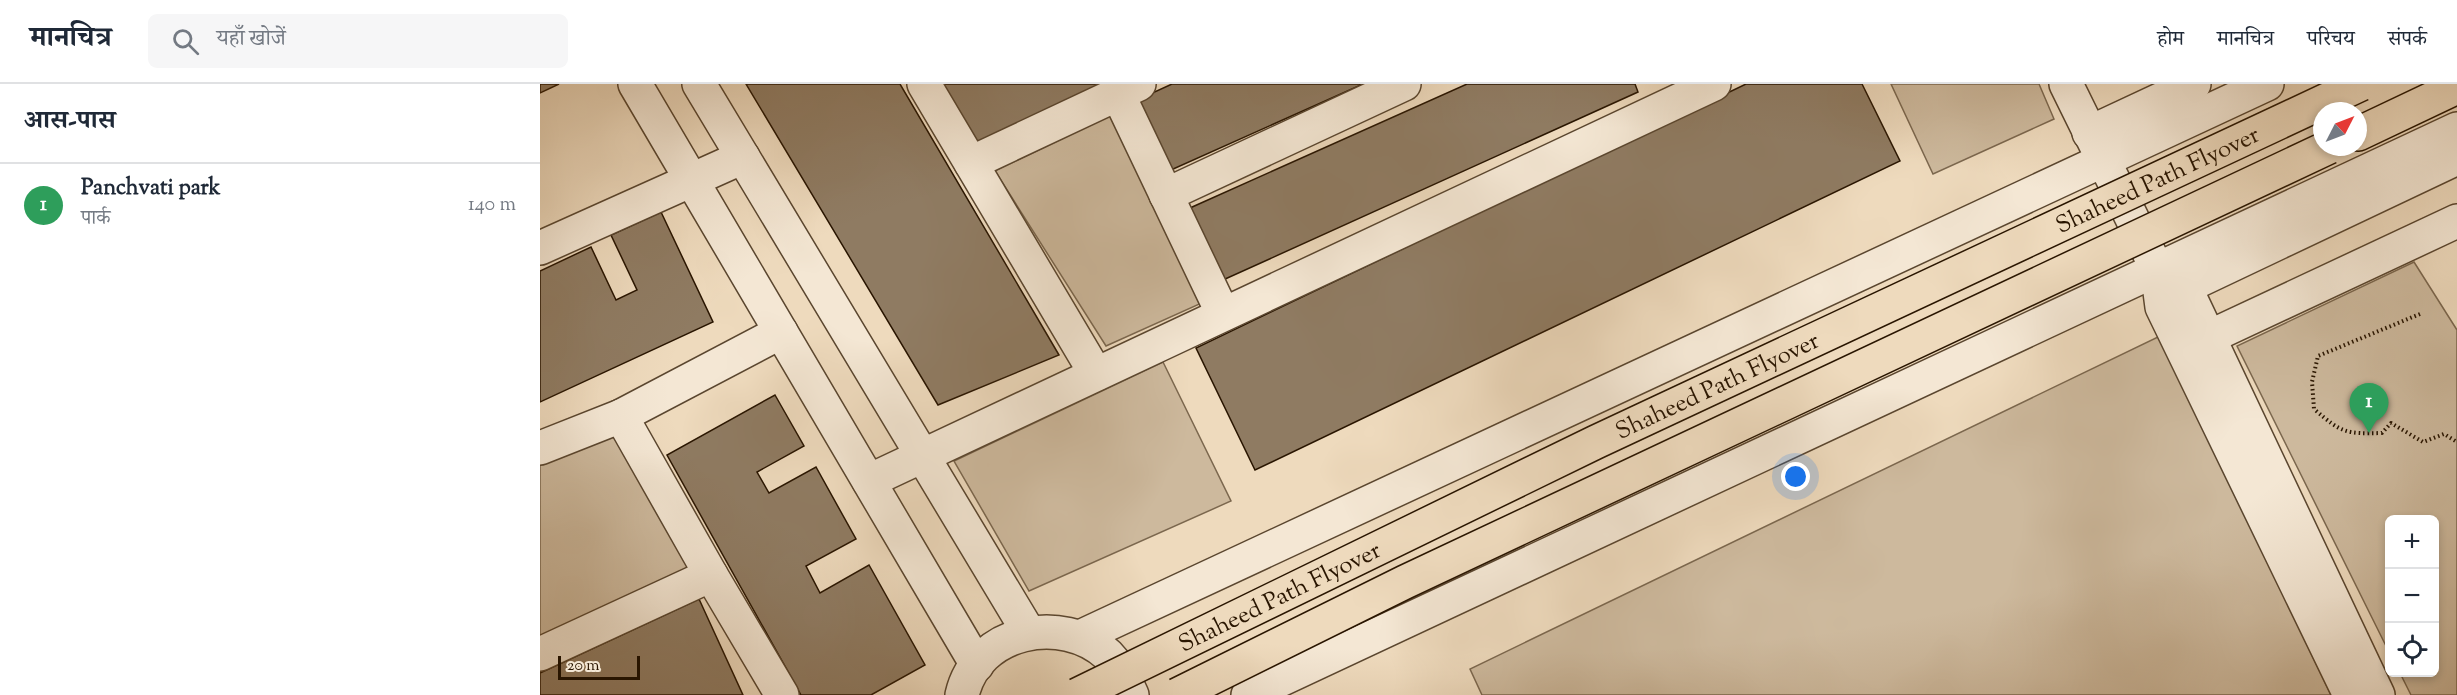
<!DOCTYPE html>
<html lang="hi">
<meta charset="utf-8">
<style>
body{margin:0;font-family:"Sorts Mill Goudy","Noto Serif Devanagari",serif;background:#f6f6f7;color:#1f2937}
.controls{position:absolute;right:18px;bottom:18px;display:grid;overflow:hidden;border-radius:9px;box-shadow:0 3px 9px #0003}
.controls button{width:54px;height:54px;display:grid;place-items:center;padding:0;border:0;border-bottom:2px solid #e0e1e3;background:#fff;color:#1f2937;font:30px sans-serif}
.compass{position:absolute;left:1773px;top:18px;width:54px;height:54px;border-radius:50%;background:#fff;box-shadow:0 3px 9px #0003;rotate:48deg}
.scale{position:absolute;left:18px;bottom:15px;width:82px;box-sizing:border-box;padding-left:6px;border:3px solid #291500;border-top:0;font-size:16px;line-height:21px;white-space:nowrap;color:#291500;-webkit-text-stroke:4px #f4e7d4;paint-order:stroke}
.you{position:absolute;left:1256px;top:393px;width:21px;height:21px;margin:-15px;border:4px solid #fff;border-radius:50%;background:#1a73e8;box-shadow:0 0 0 9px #1a73e833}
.badge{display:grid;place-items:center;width:39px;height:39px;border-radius:50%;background:#d93025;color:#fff;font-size:20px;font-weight:700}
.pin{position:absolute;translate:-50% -50px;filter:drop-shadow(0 2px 3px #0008)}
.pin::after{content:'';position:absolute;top:32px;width:21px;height:18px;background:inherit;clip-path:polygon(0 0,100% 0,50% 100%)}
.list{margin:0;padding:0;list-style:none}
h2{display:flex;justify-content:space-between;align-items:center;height:78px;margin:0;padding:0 24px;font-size:26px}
h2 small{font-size:20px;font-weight:400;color:#747a83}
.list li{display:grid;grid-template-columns:39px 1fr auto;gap:18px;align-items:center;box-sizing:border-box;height:84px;padding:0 24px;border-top:2px solid #e0e1e3}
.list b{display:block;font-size:22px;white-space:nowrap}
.list p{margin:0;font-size:20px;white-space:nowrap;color:#747a83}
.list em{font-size:20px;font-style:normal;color:#747a83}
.icon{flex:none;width:33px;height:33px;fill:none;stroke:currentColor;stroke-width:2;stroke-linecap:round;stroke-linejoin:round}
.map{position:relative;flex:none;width:1917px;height:611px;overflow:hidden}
header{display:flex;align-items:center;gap:36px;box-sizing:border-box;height:84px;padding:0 30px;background:#fff;border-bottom:2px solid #e0e1e3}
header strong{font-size:28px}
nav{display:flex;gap:33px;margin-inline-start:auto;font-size:21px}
.search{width:420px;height:54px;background:#f6f6f7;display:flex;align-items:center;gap:15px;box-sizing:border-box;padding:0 21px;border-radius:9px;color:#747a83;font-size:22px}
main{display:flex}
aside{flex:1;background:#fff}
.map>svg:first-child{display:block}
</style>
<header>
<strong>मानचित्र</strong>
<div class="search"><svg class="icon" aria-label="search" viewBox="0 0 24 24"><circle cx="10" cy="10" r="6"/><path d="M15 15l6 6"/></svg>यहाँ खोजें</div>
<nav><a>होम</a><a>मानचित्र</a><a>परिचय</a><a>संपर्क</a></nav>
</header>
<main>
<aside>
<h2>आस-पास<small></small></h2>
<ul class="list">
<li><span class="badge" style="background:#2e9e5b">1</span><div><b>Panchvati park</b><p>पार्क</p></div><em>140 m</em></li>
</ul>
</aside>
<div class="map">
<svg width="1917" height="611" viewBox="0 0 1917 611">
<rect width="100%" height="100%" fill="#eedabd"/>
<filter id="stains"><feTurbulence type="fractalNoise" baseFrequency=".00333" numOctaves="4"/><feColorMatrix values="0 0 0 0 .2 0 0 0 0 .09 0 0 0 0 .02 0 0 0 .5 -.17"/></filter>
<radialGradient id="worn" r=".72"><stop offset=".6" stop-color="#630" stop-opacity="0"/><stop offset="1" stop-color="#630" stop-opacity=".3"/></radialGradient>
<g fill="#cdb99d" stroke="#7b674e" stroke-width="1.5">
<path d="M 1351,0 L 1499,0 L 1514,35 L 1393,90 Z"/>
<path d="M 573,30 L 664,218 L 566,262 L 455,87 Z"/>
<path d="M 1874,178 L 1917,246 L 1917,611 L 1871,611 L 1860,589 L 1894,588 L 1894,436 L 1850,436 L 1849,568 L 1697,262 Z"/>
<path d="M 1620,252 L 1791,611 L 942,611 L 930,585 Z"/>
<path d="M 623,278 L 691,417 L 489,507 L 414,377 Z"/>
<path d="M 74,346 L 155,485 L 0,558 L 0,381 Z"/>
</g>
<g fill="#8f7b62" stroke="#291500" stroke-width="1.5">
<path d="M 0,0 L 19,0 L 0,9 Z"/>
<path d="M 206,0 L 360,0 L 519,271 L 398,321 Z"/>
<path d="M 397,0 L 570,0 L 437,63 Z"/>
<path d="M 632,0 L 823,0 L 631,86 L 599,15 Z"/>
<path d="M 927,0 L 1095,0 L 1098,8 L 683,196 L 650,124 Z"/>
<path d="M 1206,0 L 1322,0 L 1360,77 L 715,386 L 656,264 Z"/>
<path d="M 121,128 L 173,238 L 0,318 L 0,187 L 51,163 L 76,216 L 97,206 L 71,151 Z"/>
<path d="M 235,311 L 264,362 L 217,388 L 229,409 L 276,383 L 316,455 L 266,482 L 280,509 L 329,481 L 385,581 L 331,611 L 261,611 L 127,371 Z"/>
<path d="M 159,515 L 203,611 L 0,611 L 0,589 Z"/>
</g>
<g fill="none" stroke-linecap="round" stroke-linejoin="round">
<g stroke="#5a462f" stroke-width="36">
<g id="minor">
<path d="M 95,0 L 437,581"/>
<path d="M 159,0 L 489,549"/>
<path d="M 384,0 L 556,290"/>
<path d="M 1526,0 L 1617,185 L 1622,223 L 1810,611"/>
<path d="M 578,10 L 683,230"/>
<path d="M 1549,49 L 1654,0"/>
<path d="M 431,79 L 599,0"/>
<path d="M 626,111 L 864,0"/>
<path d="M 0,164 L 203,73"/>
<path d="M 1617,185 L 1645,203 L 1838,611"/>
<path d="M 1645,203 L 1917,74"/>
<path d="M 1650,262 L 1917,137"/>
<path d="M 81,332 L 171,491 L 242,611"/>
<path d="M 0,364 L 81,332 L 241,248"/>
<path d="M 329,397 L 1174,0"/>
<path d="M 540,553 L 1727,0"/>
<path d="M 0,570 L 171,491"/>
<path d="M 422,611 C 437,546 522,529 568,571 C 580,583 585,596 592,611"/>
<path d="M 708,611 L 1917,45"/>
</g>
</g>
<g stroke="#291500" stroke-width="36">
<path id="highway" d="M 1818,50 L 1917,3"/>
</g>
<path stroke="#291500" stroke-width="4" stroke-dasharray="1.5 3" stroke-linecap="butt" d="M 1880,230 L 1778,272 L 1772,298 L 1774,325 C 1802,349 1805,350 1842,349 L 1851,339 L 1883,358 L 1904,350 L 1917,358"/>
<use href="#minor" stroke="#f4e7d4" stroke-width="33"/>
<use href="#highway" stroke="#eedabd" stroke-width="33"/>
<g stroke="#291500" stroke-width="36" stroke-linecap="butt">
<g id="highway-bridge">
<path id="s1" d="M 537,611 L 1056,358 L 1821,0"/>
<path d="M 637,611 L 865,498 L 1789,63"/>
</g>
</g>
<use href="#highway-bridge" stroke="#eedabd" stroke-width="33"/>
</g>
<g text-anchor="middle" stroke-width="4.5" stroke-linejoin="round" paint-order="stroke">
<g font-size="24" fill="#291500" stroke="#f4e7d4">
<text dy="8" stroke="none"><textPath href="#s1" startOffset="1197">Shaheed Path Flyover</textPath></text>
<text dy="8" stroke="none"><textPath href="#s1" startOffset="711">Shaheed Path Flyover</textPath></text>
<text dy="8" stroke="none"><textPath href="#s1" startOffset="225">Shaheed Path Flyover</textPath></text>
</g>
</g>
<rect width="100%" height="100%" filter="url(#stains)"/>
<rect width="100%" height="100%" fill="url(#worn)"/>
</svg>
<div class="controls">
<button>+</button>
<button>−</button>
<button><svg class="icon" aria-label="locate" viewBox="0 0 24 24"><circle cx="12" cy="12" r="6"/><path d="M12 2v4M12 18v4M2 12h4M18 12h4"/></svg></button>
</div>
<svg class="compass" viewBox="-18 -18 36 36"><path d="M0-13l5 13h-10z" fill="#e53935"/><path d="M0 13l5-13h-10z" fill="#747a83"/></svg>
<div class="scale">20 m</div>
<div class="you"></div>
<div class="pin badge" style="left:1829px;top:349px;background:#2e9e5b">1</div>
</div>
</main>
